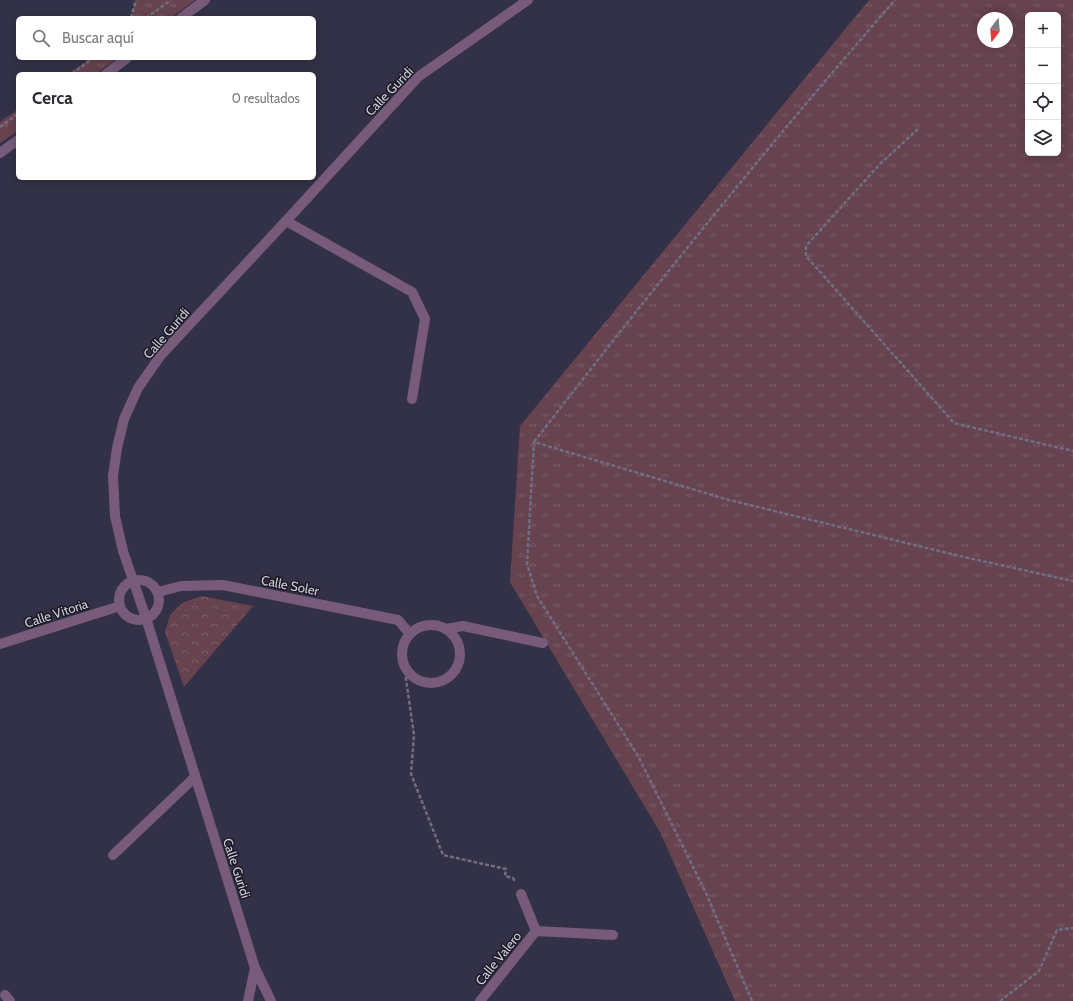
<!DOCTYPE html>
<html lang="es">
<meta charset="utf-8">
<style>
body{margin:0;font-family:Cabin,sans-serif;background:#f7f7f7;color:#2b2b33}
.controls{position:absolute;right:12px;top:12px;display:grid;overflow:hidden;border-radius:6px;box-shadow:0 2px 10px #0003}
.controls button{width:36px;height:36px;display:grid;place-items:center;padding:0;border:0;border-bottom:1px solid #e1e1e2;background:#fff;color:#2b2b33;font:20px sans-serif}
.compass{position:absolute;left:977px;top:12px;width:36px;height:36px;border-radius:50%;background:#fff;box-shadow:0 2px 10px #0003;rotate:196deg}
.list{margin:0;padding:0;list-style:none}
h2{display:flex;justify-content:space-between;align-items:center;height:52px;margin:0;padding:0 16px;font-size:17px}
h2 small{font-size:13px;font-weight:400;color:#7c7c81}
.icon{flex:none;width:22px;height:22px;fill:none;stroke:currentColor;stroke-width:2;stroke-linecap:round;stroke-linejoin:round}
.map{position:relative;flex:none;width:1073px;height:1001px;overflow:hidden}
.search{position:absolute;background:#fff;box-shadow:0 2px 10px #0003;left:16px;top:16px;width:300px;height:44px;display:flex;align-items:center;gap:10px;box-sizing:border-box;padding:0 14px;border-radius:6px;color:#7c7c81;font-size:15px}
.panel{position:absolute;background:#fff;box-shadow:0 2px 10px #0003;left:16px;top:72px;width:300px;height:108px;border-radius:6px}
.map>svg:first-child{display:block}
</style>
<div class="map">
<svg width="1073" height="1001" viewBox="0 0 1073 1001">
<defs>
<pattern id="grass-tufts" width="24" height="20" patternUnits="userSpaceOnUse"><rect width="24" height="20" fill="#67424f"/><path d="M3 7l-1-3M5 7V3M7 7l1-3M15 17l-1-3M17 17v-4M19 17l1-3" fill="none" stroke="#7c5c68"/></pattern>
<pattern id="park-crowns" width="20" height="18" patternUnits="userSpaceOnUse"><rect width="20" height="18" fill="#67424f"/><path d="M2 6a3 3 0 1 1 6 0M12 15a3 3 0 1 1 6 0" fill="none" stroke="#7c5c68"/></pattern>
</defs>
<rect width="100%" height="100%" fill="#333147"/>
<g fill="url(#grass-tufts)" fill-rule="evenodd">
<path d="M 136,0 L 195,0 L 171,18 L 131,18 Z"/>
<path d="M 869,0 L 1073,0 L 1073,1000 L 1071,1001 L 735,1001 L 660,832 L 510,582 L 520,426 ZM 1028,15 L 1058,15 L 1058,153 L 1028,153 ZM 983,18 L 1007,18 L 1007,42 L 983,42 Z"/>
<path d="M 91,58 L 117,58 L 96,74 L 68,74 Z"/>
<path d="M 18,109 L 18,131 L 0,143 L 0,122 Z"/>
</g>
<path fill="url(#park-crowns)" d="M 201,596 L 253,606 L 184,687 L 165,632 L 170,615 L 182,603 Z"/>
<g fill="none" stroke-linecap="round" stroke-linejoin="round">
<g stroke="#706e81" stroke-width="2.5" stroke-dasharray="4 2" stroke-linecap="butt">
<path d="M 131,18 L 136,0"/>
<path d="M 146,18 L 171,0"/>
<path d="M 72,74 L 93,58"/>
<path d="M 0,127 L 18,114"/>
<path d="M 918,129 L 880,164 L 806,246 L 806,256 L 954,423 L 1073,451"/>
<path d="M 534,442 C 650,292 770,143 895,0"/>
<path d="M 404,665 L 414,735 L 411,774 L 443,855 L 506,869 L 505,876 L 513,878 L 515,882"/>
<path d="M 752,1001 L 706,893 L 638,756 L 537,596 L 527,564 L 534,442 L 729,500 L 964,557 L 1073,581"/>
<path d="M 1000,1001 L 1039,971 L 1057,930 L 1073,928"/>
</g>
<g stroke="#785b7b" stroke-width="10">
<path d="M 181,18 L 205,0"/>
<path d="M 106,74 L 127,58"/>
<path d="M 0,153 L 18,140"/>
<path d="M 286,221 L 412,292 L 425,319 L 412,399"/>
<circle cx="139" cy="600" r="20"/>
<path d="M 158,592 L 181,586 L 223,585 L 398,620 L 410,634"/>
<circle cx="431" cy="654" r="29"/>
<path d="M 446,629 L 463,626 L 543,643"/>
<path d="M 0,644 L 120,606"/>
<path d="M 113,855 L 195,777"/>
<path d="M 521,894 L 536,931"/>
<path d="M 5,995 L 10,1001"/>
<path d="M 248,1001 L 255,968"/>
<path d="M 271,1001 L 255,968 L 146,618 L 123,551 L 115,516 L 113,476 L 117,448 L 124,419 L 138,388 L 161,355 L 286,221 L 418,77 L 528,0"/>
<path d="M 480,1001 L 536,931 L 613,935"/>
</g>
</g>
<g text-anchor="middle" stroke-width="3" stroke-linejoin="round" paint-order="stroke">
<g font-size="13" fill="#d0cfde" stroke="#1b1a25">
<text transform="translate(389 91) rotate(-46)" y="5">Calle Guridi</text>
<text transform="translate(166 333) rotate(-49)" y="5">Calle Guridi</text>
<text transform="translate(290 585) rotate(11)" y="5">Calle Soler</text>
<text transform="translate(56 613) rotate(-18)" y="5">Calle Vitoria</text>
<text transform="translate(237 868) rotate(72)" y="5">Calle Guridi</text>
<text transform="translate(498 958) rotate(-51)" y="5">Calle Valero</text>
</g>
</g>
</svg>
<div class="controls">
<button>+</button>
<button>−</button>
<button><svg class="icon" aria-label="locate" viewBox="0 0 24 24"><circle cx="12" cy="12" r="6"/><path d="M12 2v4M12 18v4M2 12h4M18 12h4"/></svg></button>
<button><svg class="icon" aria-label="layers" viewBox="0 0 24 24"><path d="M12 4l9 5-9 5-9-5zM3 14l9 5 9-5"/></svg></button>
</div>
<svg class="compass" viewBox="-18 -18 36 36"><path d="M0-13l5 13h-10z" fill="#e53935"/><path d="M0 13l5-13h-10z" fill="#7c7c81"/></svg>
<div class="search"><svg class="icon" aria-label="search" viewBox="0 0 24 24"><circle cx="10" cy="10" r="6"/><path d="M15 15l6 6"/></svg>Buscar aquí</div>
<section class="panel">
<h2>Cerca<small>0 resultados</small></h2>
<ul class="list">
</ul>
</section>
</div>
